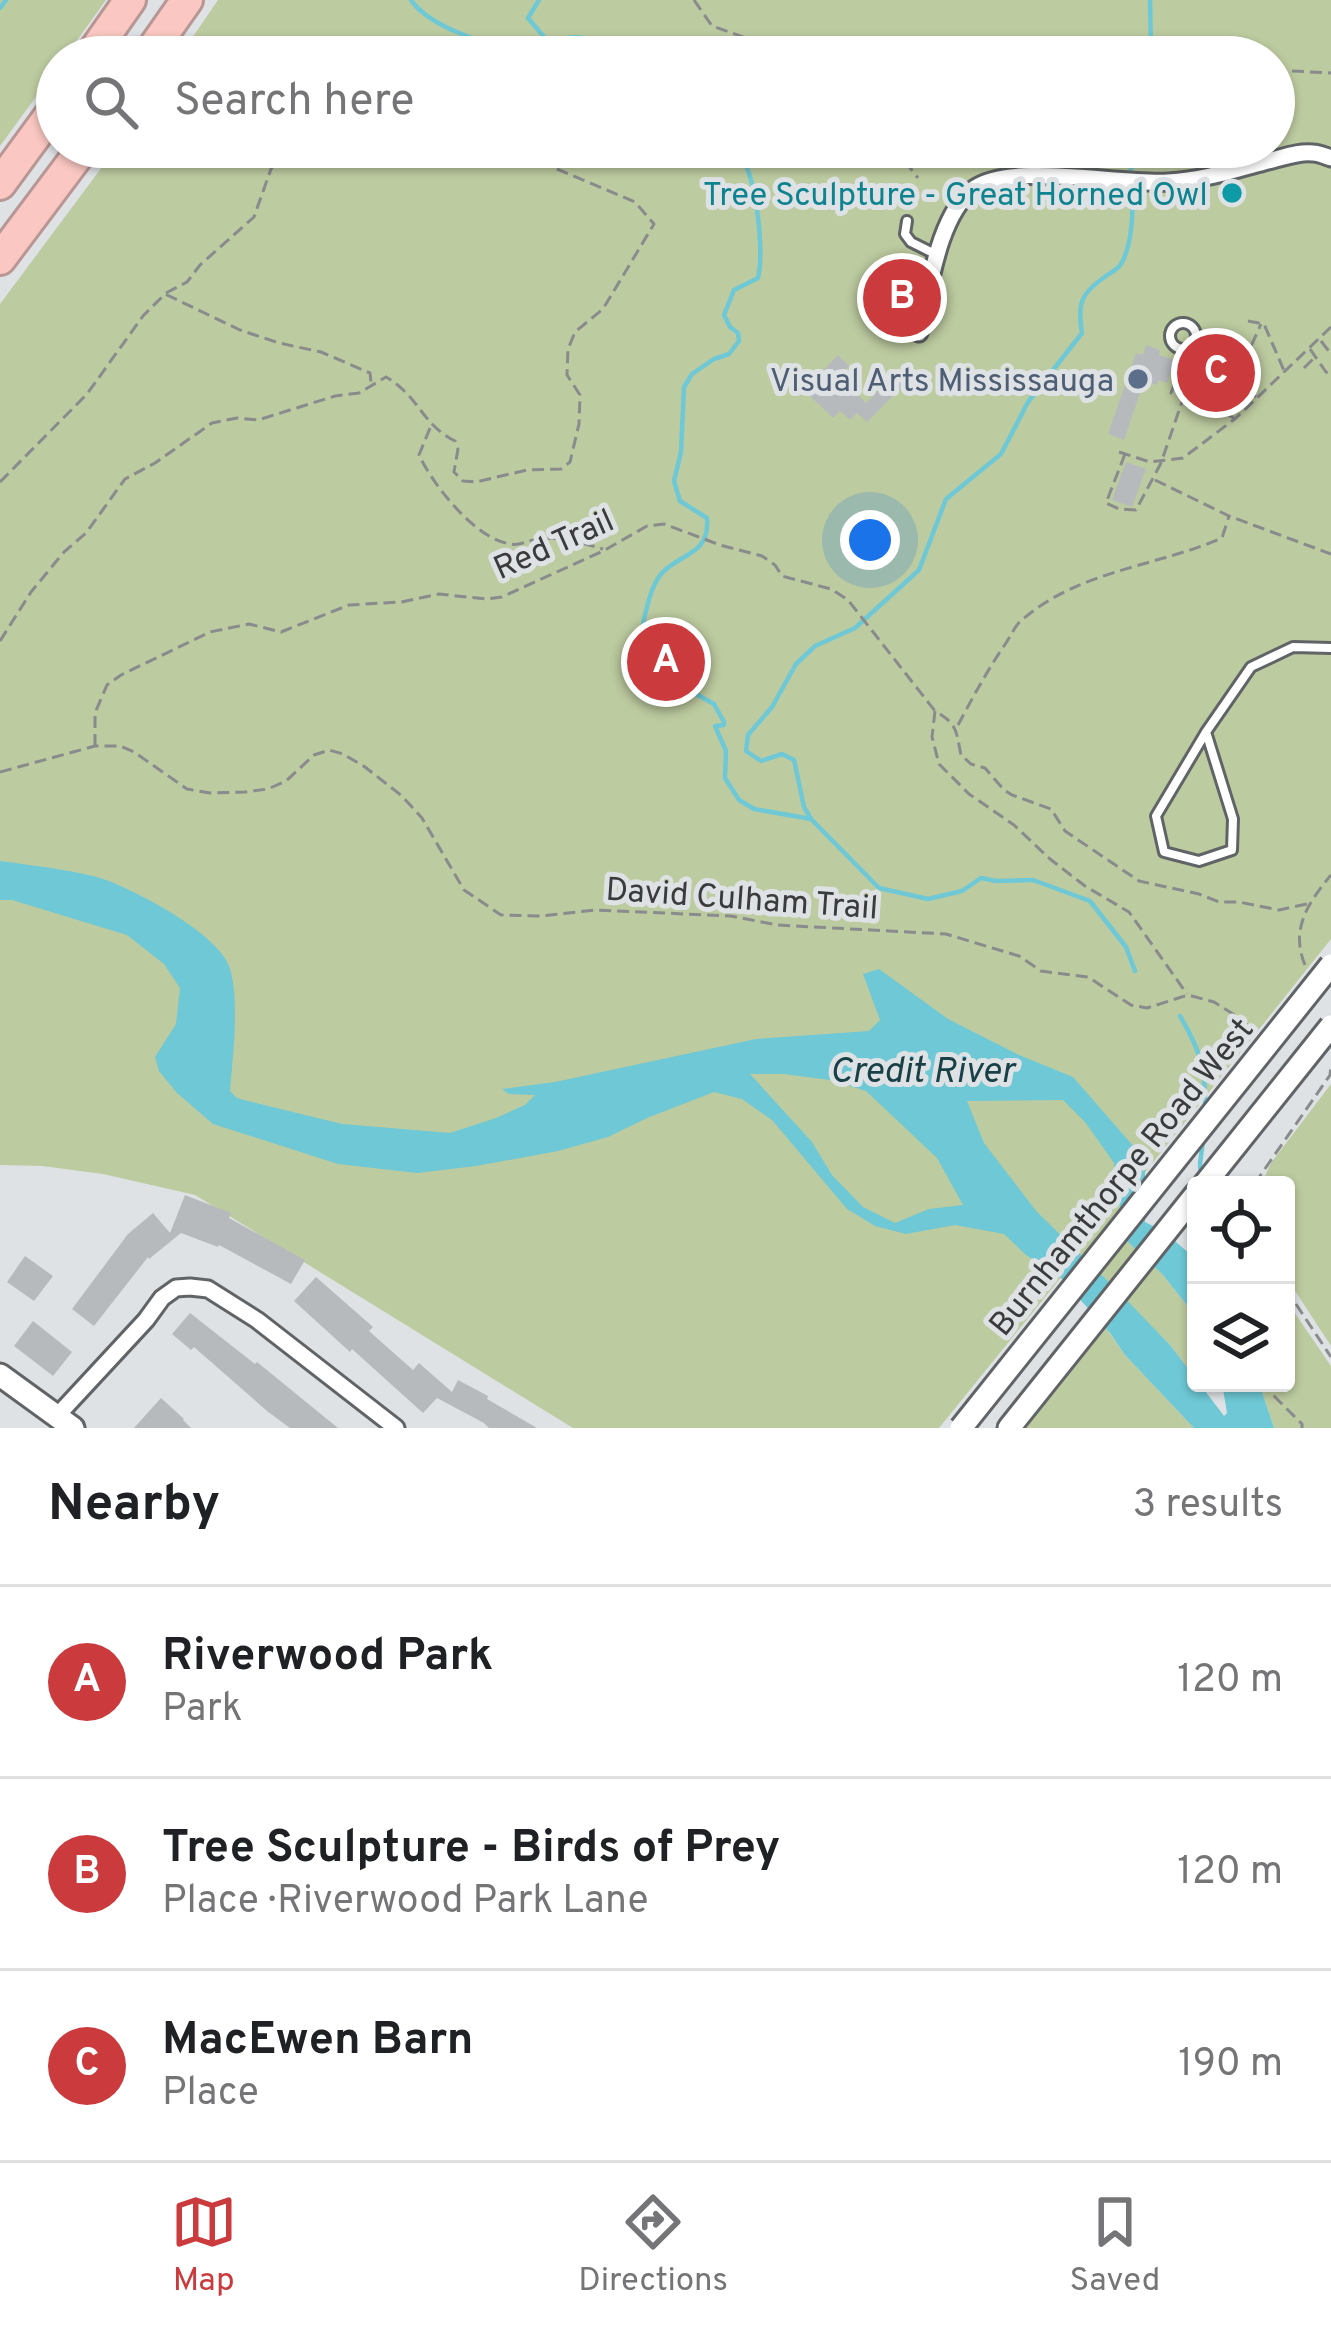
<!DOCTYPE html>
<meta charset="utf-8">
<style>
body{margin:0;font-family:Overpass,sans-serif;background:#f2f2f2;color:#202124}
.controls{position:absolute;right:36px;bottom:36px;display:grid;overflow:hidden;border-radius:12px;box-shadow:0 3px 9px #0004}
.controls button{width:108px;height:108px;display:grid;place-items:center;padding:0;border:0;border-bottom:3px solid #e0e0e0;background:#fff;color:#202124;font:60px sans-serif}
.you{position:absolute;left:870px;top:540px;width:42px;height:42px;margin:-30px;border:9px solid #fff;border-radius:50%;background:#1a73e8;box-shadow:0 0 0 18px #1a73e833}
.badge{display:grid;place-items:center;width:78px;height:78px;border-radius:50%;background:#cb3b3d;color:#fff;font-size:39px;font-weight:700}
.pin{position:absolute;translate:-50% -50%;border:6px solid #fff;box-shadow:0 3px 12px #0006}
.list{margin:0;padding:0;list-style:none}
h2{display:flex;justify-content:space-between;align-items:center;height:156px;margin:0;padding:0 48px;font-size:51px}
h2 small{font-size:39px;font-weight:400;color:#757577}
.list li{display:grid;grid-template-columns:78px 1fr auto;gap:36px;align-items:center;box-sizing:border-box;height:192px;padding:0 48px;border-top:3px solid #e0e0e0}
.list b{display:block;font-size:45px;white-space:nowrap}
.list p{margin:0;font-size:39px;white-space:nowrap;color:#757577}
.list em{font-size:39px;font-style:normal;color:#757577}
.icon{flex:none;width:66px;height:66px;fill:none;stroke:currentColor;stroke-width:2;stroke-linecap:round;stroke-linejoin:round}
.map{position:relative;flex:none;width:1331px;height:1428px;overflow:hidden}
.search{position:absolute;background:#fff;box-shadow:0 3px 9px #0004;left:36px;right:36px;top:36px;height:132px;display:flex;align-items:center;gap:30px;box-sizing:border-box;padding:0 42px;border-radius:66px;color:#757577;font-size:45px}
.sheet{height:732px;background:#fff}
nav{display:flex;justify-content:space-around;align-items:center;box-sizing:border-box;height:168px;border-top:3px solid #e0e0e0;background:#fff;font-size:33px;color:#757577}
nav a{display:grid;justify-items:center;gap:6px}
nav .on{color:#cb3b3d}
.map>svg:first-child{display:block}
</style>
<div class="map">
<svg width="1331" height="1428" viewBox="0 0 1331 1428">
<rect width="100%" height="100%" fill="#dfe2e5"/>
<g fill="#bdcba0">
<path d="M 0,0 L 106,0 L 65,57 L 57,57 L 57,68 L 0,146 Z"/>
<path d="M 218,0 L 1331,0 L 1331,939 L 1119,1205 L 1128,1242 L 1163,1275 L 1196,1317 L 1196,1379 L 1170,1345 L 1080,1254 L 939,1428 L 573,1428 L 195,1195 L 103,1174 L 42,1166 L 0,1165 L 0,304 L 117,147 L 1274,147 L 1274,57 L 179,57 Z"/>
<path d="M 1331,1084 L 1331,1346 L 1286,1277 L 1286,1185 L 1261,1185 L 1271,1163 Z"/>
<path d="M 1286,1300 L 1331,1366 L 1331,1428 L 1274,1428 L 1259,1383 L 1286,1383 Z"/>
<path d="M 1106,1328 L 1125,1355 L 1194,1428 L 1026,1428 Z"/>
</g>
<path fill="#6ec8d5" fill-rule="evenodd" d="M 0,861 C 29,865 83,871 109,881 C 141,894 224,936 231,972 C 239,1007 233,1054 230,1091 L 237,1098 L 248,1101 L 342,1124 L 450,1133 L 496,1118 L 525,1105 L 535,1095 L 509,1094 L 502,1089 L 555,1082 L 756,1039 L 869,1031 L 880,1020 L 863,974 L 879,969 L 948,1019 L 1019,1055 L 1073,1077 L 1142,1156 L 1145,1171 L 1145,1222 L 1163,1231 L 1196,1259 L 1196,1317 L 1163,1275 L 1128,1242 L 1120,1210 L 1114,1163 L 1085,1122 L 1063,1100 L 967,1101 L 984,1143 L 1037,1212 L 1115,1288 L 1170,1345 L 1196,1379 L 1196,1383 L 1199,1383 L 1224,1416 L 1227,1413 L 1222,1383 L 1259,1383 L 1274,1428 L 1194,1428 L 1125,1355 L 1110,1333 L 1059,1276 L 1026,1255 L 1004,1234 L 955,1225 L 906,1234 L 875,1226 L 847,1209 L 772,1120 L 742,1099 L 714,1092 L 647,1118 L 608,1137 L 558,1151 L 476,1166 L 417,1173 L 338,1164 L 213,1124 L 177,1093 L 159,1071 L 155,1057 L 176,1024 L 180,988 L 164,964 L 127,935 L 12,900 L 0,900 ZM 750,1074 L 784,1074 L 830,1080 L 866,1091 L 937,1158 L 963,1205 L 929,1209 L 895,1223 L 863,1207 L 832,1175 L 812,1142 Z"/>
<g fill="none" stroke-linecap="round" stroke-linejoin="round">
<g stroke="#6ec8d5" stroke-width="4.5">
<path d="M 411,0 C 430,29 490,43 522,57"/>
<path d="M 539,0 L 528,18 L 550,44 C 577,29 598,41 622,57"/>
<path d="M 1150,0 L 1151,48"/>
<path d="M 0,8 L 6,0"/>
<path d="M 735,147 C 756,168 765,249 758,278 L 734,290 L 724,315 L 730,327 L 738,333 L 739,341 L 729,354 L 714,359 L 692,374 L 684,387 L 681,452 L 674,481 L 680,501 L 707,518 C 710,555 682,552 662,573 C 649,587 645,618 640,636 L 647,651 L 674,662 L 671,680 L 714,704 L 724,722 L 724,725 L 715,726 L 726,751 L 725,778 L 739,800 L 754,809 L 811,819 L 879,888 L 928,899 L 962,891 L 981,878 L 996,881 L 1033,880 L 1090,901 L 1126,947 L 1135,971"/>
<path d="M 811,819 L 804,807 L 794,760 L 782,754 L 761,761 L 746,751 L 748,735 L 772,707 L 796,664 L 815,646 L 855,628 L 919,570 L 946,499 L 1001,454 L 1028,402 L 1082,333 C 1077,303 1081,293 1106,276 C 1112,272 1118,269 1121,264 C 1138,235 1132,179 1129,147"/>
<path d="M 1180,1016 C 1199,1048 1206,1068 1205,1106"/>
<path d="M 1201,1178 L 1200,1164 L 1203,1141"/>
</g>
</g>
<g fill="#b7babd">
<path d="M 1146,345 L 1160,350 L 1159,355 L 1175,360 L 1167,383 L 1159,380 L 1157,385 L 1144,381 L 1124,440 L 1108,434 L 1136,353 L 1143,355 Z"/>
<path d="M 838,355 L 849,366 L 839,377 L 866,403 L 896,373 L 906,383 L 867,422 L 857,413 L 850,420 L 840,411 L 833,418 L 804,390 Z"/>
<path d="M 1214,355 L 1230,362 L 1217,391 L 1202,383 Z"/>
<path d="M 1126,462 L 1146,469 L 1132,507 L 1112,500 Z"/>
<path d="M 185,1195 L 231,1213 L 229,1218 L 305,1260 L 291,1284 L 219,1245 L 218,1247 L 181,1233 L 149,1259 L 148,1257 L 94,1326 L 72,1309 L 128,1234 L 153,1213 L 170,1233 Z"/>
<path d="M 25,1256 L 53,1276 L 34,1301 L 7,1282 Z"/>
<path d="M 316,1277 L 373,1327 L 369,1331 L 413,1370 L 419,1363 L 452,1392 L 458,1380 L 488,1396 L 487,1399 L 537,1428 L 489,1428 L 484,1423 L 437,1398 L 423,1413 L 352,1349 L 350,1352 L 294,1301 Z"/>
<path d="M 190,1313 L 255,1364 L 257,1362 L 338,1428 L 290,1428 L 267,1411 L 194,1347 L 191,1350 L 172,1334 Z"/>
<path d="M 33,1321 L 72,1352 L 53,1376 L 14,1346 Z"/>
<path d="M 161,1398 L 184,1419 L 183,1420 L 191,1428 L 134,1428 Z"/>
</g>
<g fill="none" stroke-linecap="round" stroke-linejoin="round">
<g stroke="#616466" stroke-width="14">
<g id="lane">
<path d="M 907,221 L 905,234 L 911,242 L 937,255"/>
<circle cx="1183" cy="336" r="13"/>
<path d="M 1206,732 L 1233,819 L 1232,850 L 1199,861 L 1164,852 L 1156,816 L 1206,732 L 1251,667 L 1293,647 L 1331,648"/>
</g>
</g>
<g stroke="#616466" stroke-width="21">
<g id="street">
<path d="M 919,333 C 929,292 938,213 975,188 C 1013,162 1118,185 1168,182 C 1203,180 1234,170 1268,161 C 1282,158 1299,151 1313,153 C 1319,153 1325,156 1331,158"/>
<path d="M 57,1416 L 146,1320 L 162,1298 L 176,1288 L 190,1287 L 208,1289 L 257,1320 L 396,1428"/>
</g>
</g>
<g stroke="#616466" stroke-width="27">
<g id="secondary">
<path d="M 0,1375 L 73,1428"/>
<path d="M 1009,1428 L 1196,1194"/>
</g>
</g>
<g stroke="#b79693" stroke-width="36">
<g id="highway">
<path d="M 90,57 L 130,0"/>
<path d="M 147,57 L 187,0"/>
<path d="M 0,184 L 57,106"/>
<path d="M 0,259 L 84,147"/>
</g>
</g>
<g stroke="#898b8d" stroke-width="3" stroke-dasharray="12 6" stroke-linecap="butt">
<path d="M 694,0 L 712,26 L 769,46 L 781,57"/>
<path d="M 1274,70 L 1331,73"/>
<path d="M 894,147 L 918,178"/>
<path d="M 1008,163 L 1023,147"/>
<path d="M 166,293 L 187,282 L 200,265 L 254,217 L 271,169 L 287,147"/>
<path d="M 1248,321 L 1264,324 L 1285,373"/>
<path d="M 1321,341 L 1331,354"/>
<path d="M 1188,349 L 1171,393 L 1198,400 L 1234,418"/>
<path d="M 1310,349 L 1326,372 L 1331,375"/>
<path d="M 1183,360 L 1205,351 L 1210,336 L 1246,352"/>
<path d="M 1304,368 L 1316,356"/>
<path d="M 1234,383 L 1256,397"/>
<path d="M 1215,407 L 1239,373 L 1261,324"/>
<path d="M 430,428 L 419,455 C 433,485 476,540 511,544 C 519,546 530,540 538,539 C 561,536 582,543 603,549"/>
<path d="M 1119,452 L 1150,462 L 1183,458 L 1236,418 L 1331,327"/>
<path d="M 1125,454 L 1106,503 L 1119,509 L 1136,510 L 1161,463 L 1184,396"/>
<path d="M 1155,480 L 1229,516 L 1331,554"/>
<path d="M 0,482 L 87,394 L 143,316 L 165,294 L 240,330 L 279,343 L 321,352 L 370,373 L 371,382"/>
<path d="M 0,641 L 31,592 L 64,552 L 86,533 L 125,479 L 155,463 L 212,423 L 237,418 L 258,420 L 335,396 L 359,393 L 386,377 C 420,397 421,424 455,441 L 458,449 L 454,472 L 463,481 L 476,482 L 527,470 L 561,469 L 570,462 L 579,424 L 580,395 L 567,375 L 568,349 L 575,332 L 603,309 L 654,224 L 635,202 L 557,169 L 524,147"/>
<path d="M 935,711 L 932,737 L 939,764 L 969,794 L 1014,825 L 1050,859 L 1085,886 L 1129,912 L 1187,994"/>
<path d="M 958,725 C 973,697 988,669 1006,643 C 1011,636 1015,625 1022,620 C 1077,571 1158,566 1222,538 L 1229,516"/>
<path d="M 95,746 L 95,713 L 107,685 L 121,675 L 210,632 L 249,624 L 281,632 L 349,605 L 401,602 L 439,594 L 486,599 L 502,597 L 605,550 L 647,526 L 664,524 L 720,545 L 762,556 L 775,565 L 782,576 L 831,589 L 848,600 L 935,711 C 958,724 956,731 961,755 L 971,764 L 985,768 L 1004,790 L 1012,795 L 1051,809 L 1065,831 L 1139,881 L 1199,894 L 1219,902 L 1239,902 L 1279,910 L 1307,904"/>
<path d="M 0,772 L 95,746 L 120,746 L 134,752 L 187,789 L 210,793 L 245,792 L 268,789 L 286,781 L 314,755 L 329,750 L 343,754 L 365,767 L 402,796 L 422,818 L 464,890 L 501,915 L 542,916 L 595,910 L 731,916 L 777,925 L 946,934 L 1019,956 L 1041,971 L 1088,977 L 1131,1005 L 1147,1008 L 1188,995 L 1214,1002 L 1241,1019 L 1254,1032"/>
<path d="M 1305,965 C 1290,929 1308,903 1331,875"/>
<path d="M 1257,1185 L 1260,1176 L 1330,1075 L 1331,1066"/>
<path d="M 1286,1289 L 1331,1357"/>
<path d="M 1261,1383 L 1302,1424 L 1302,1428"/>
</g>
<use href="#lane" stroke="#fff" stroke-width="8"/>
<use href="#street" stroke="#fff" stroke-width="15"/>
<use href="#secondary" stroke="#fff" stroke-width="21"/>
<use href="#highway" stroke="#fac7c2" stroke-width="30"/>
<g stroke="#616466" stroke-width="27" stroke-linecap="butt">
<g id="secondary-bridge">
<path d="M 1204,1185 L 1331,1026"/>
<path d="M 961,1428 L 1331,965"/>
</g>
</g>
<use href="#secondary-bridge" stroke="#fff" stroke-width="21"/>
</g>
<circle fill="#0f9aa8" stroke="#dfe2e5" stroke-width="4.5" cx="1232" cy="193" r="12"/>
<circle fill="#5c6f8a" stroke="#dfe2e5" stroke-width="4.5" cx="1138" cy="379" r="12"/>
<g text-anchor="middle" stroke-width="10" stroke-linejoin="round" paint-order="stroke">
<g font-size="33" fill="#0d838f" stroke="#dfe2e5" text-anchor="end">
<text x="1208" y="205">Tree Sculpture - Great Horned Owl</text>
</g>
<g font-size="33" fill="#4e5e75" stroke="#dfe2e5" text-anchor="end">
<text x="1114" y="391">Visual Arts Mississauga</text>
</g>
<g font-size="33" fill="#3a3b3c" stroke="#dfe2e5">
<text transform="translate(553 543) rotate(-24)" y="12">Red Trail</text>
<text transform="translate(742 897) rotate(4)" y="12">David Culham Trail</text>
<text transform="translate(1120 1176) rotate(-51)" y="12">Burnhamthorpe Road West</text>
</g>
<g font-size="36" font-style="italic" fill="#174147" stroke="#dfe2e5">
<text x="922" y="1082">Credit River</text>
</g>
</g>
</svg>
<div class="controls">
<button><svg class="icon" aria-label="locate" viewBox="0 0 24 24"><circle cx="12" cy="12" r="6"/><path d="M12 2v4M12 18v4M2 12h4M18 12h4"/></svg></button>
<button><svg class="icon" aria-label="layers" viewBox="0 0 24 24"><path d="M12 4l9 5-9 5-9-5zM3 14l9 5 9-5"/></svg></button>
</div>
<div class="you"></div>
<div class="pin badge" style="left:666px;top:662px">A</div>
<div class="pin badge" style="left:902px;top:298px">B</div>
<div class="pin badge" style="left:1216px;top:373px">C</div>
<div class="search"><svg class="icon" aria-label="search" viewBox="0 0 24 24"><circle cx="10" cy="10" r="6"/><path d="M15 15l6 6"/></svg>Search here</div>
</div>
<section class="sheet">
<h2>Nearby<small>3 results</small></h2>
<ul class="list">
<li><span class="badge">A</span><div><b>Riverwood Park</b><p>Park</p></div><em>120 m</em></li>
<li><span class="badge">B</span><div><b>Tree Sculpture - Birds of Prey</b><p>Place · Riverwood Park Lane</p></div><em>120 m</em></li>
<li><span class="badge">C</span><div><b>MacEwen Barn</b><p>Place</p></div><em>190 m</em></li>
</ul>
</section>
<nav>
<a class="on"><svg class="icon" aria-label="map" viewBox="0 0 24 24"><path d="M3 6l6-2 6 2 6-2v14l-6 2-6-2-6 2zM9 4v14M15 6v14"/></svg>Map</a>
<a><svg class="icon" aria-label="directions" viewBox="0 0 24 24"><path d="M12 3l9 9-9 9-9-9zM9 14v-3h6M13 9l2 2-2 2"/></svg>Directions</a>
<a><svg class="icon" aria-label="saved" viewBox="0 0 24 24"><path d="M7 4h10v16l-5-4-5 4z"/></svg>Saved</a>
</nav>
